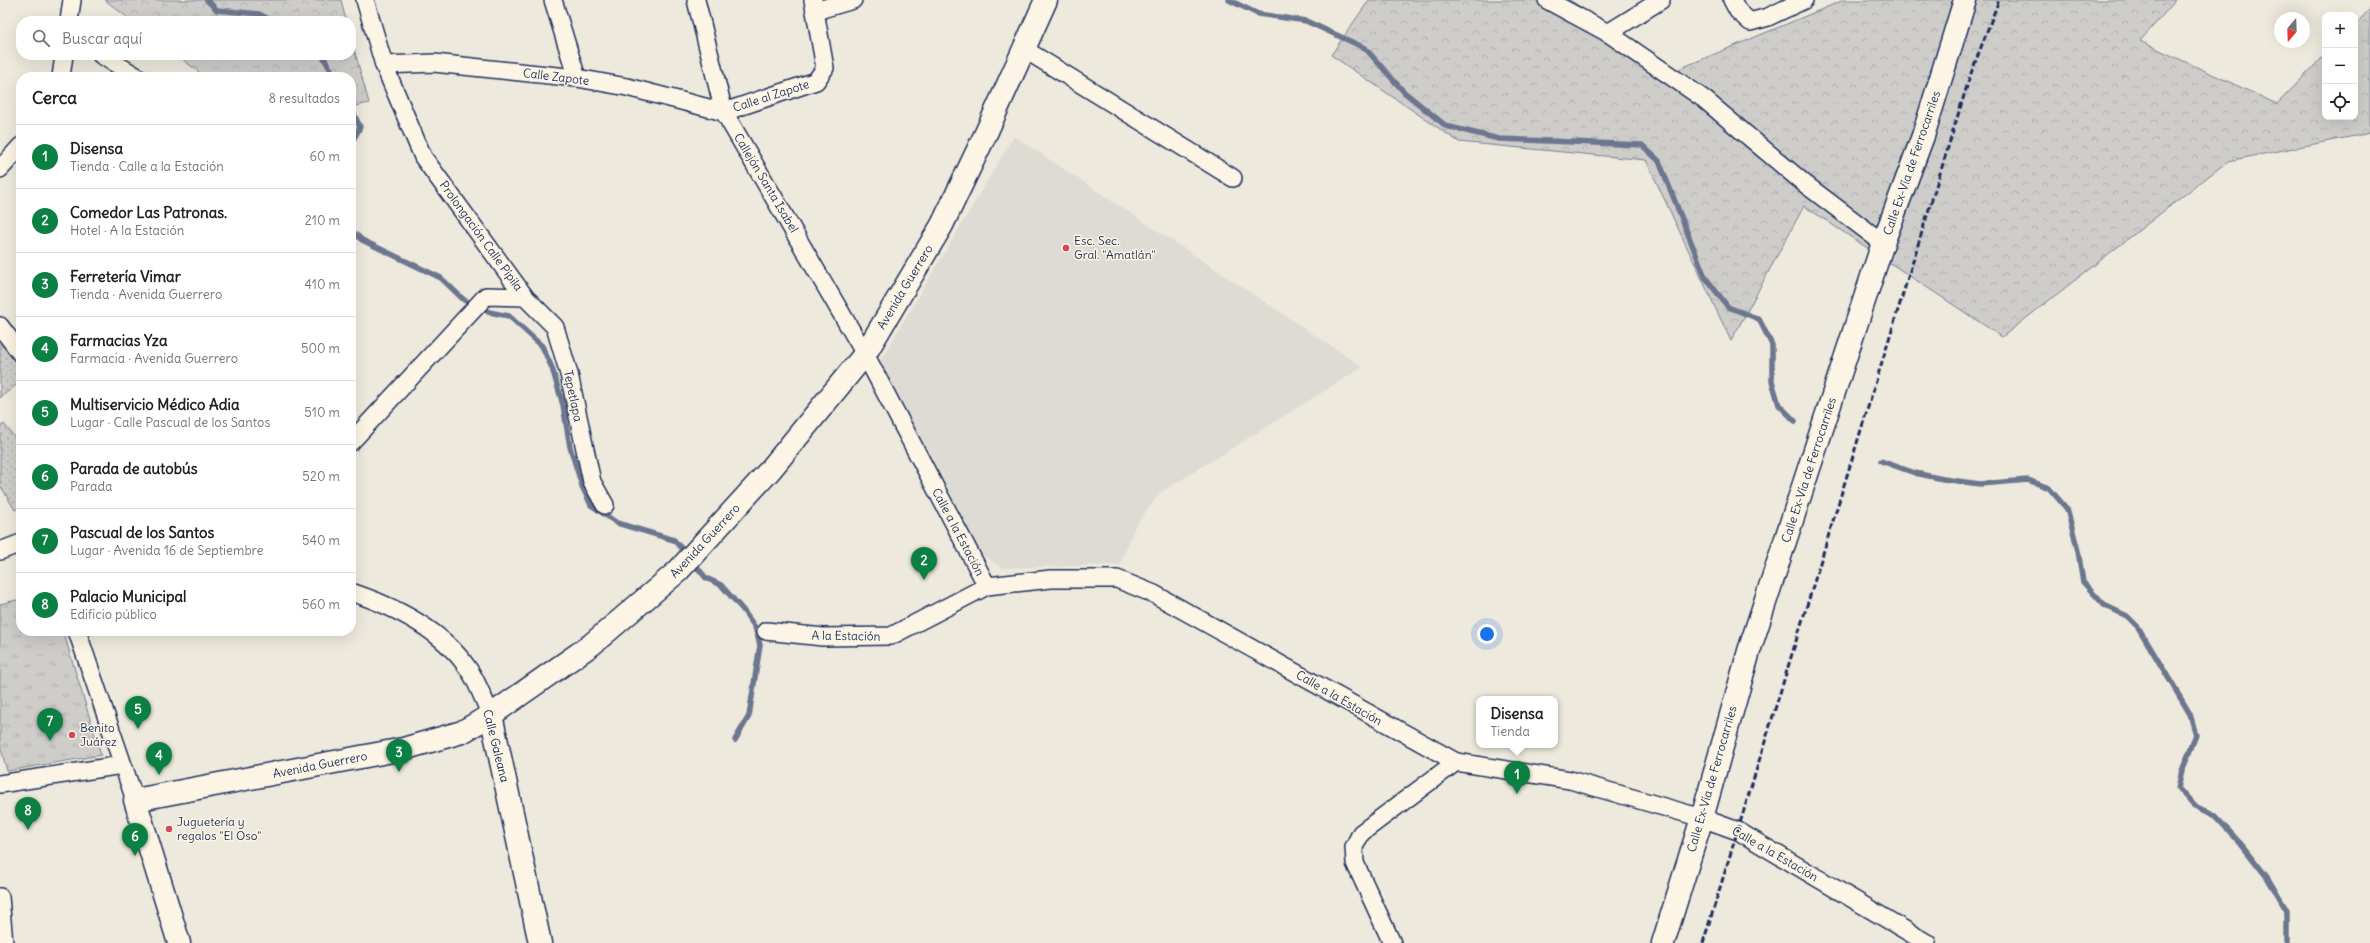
<!DOCTYPE html>
<html lang="es">
<meta charset="utf-8">
<style>
body{margin:0;font-family:Delius,sans-serif;background:#f6f6f6;color:#202124}
.controls{position:absolute;right:12px;top:12px;display:grid;overflow:hidden;border-radius:8px;box-shadow:0 4px 16px #0002}
.controls button{width:36px;height:36px;display:grid;place-items:center;padding:0;border:0;border-bottom:1px solid #e0e0e0;background:#fff;color:#202124;font:20px sans-serif}
.compass{position:absolute;left:2274px;top:12px;width:36px;height:36px;border-radius:50%;background:#fff;box-shadow:0 4px 16px #0002;rotate:199deg}
.you{position:absolute;left:1487px;top:634px;width:14px;height:14px;margin:-10px;border:3px solid #fff;border-radius:50%;background:#1a73e8;box-shadow:0 0 0 6px #1a73e833}
.badge{display:grid;place-items:center;width:26px;height:26px;border-radius:50%;background:#0b8043;color:#fff;font-size:13px;font-weight:700}
.pin{position:absolute;translate:-50% -33px;filter:drop-shadow(0 1px 2px #0008)}
.pin::after{content:'';position:absolute;top:21px;width:14px;height:12px;background:inherit;clip-path:polygon(0 0,100% 0,50% 100%)}
.popup{position:absolute;left:1476px;top:696px;width:82px;height:52px;box-sizing:border-box;display:grid;place-content:center;border-radius:8px;background:#fff;filter:drop-shadow(0 1px 3px #0005);font-size:13px;white-space:nowrap;color:#757577}
.popup b{font-size:15px;color:#202124}
.popup::after{content:'';position:absolute;left:50%;top:100%;margin-left:-8px;border:8px solid transparent;border-top-color:#fff}
.list{margin:0;padding:0;list-style:none}
h2{display:flex;justify-content:space-between;align-items:center;height:52px;margin:0;padding:0 16px;font-size:17px}
h2 small{font-size:13px;font-weight:400;color:#757577}
.list li{display:grid;grid-template-columns:26px 1fr auto;gap:12px;align-items:center;box-sizing:border-box;height:64px;padding:0 16px;border-top:1px solid #e0e0e0}
.list b{display:block;font-size:15px;white-space:nowrap}
.list p{margin:0;font-size:13px;white-space:nowrap;color:#757577}
.list em{font-size:13px;font-style:normal;color:#757577}
.icon{flex:none;width:22px;height:22px;fill:none;stroke:currentColor;stroke-width:2;stroke-linecap:round;stroke-linejoin:round}
.map{position:relative;flex:none;width:2370px;height:943px;overflow:hidden}
.search{position:absolute;background:#fff;box-shadow:0 4px 16px #0002;left:16px;top:16px;width:340px;height:44px;display:flex;align-items:center;gap:10px;box-sizing:border-box;padding:0 14px;border-radius:16px;color:#757577;font-size:15px}
.panel{position:absolute;background:#fff;box-shadow:0 4px 16px #0002;left:16px;top:72px;width:340px;height:564px;border-radius:16px}
.map>svg:first-child{display:block}
</style>
<div class="map">
<svg width="2370" height="943" viewBox="0 0 2370 943">
<defs>
<pattern id="grass-dots" width="8" height="8" patternUnits="userSpaceOnUse"><rect width="8" height="8" fill="#cfcdca"/><path d="M2 2h.1M6 6h.1" fill="none" stroke="#b1b0b0" stroke-width="1.8" stroke-linecap="round"/></pattern>
<pattern id="forest-crowns" width="20" height="18" patternUnits="userSpaceOnUse"><rect width="20" height="18" fill="#cfcdca"/><path d="M2 6a3 3 0 1 1 6 0M12 15a3 3 0 1 1 6 0" fill="none" stroke="#b1b0b0"/></pattern>
<pattern id="park-tufts" width="24" height="20" patternUnits="userSpaceOnUse"><rect width="24" height="20" fill="#cfcdca"/><path d="M3 7l-1-3M5 7V3M7 7l1-3M15 17l-1-3M17 17v-4M19 17l1-3" fill="none" stroke="#b1b0b0"/></pattern>
</defs>
<rect width="100%" height="100%" fill="#eee9dd"/>
<filter id="ink" filterUnits="userSpaceOnUse"><feTurbulence type="fractalNoise" baseFrequency=".025" numOctaves="2"/><feDisplacementMap in="SourceGraphic" scale="8" xChannelSelector="R" yChannelSelector="G"/><feConvolveMatrix kernelMatrix="1 2 1 2 8 2 1 2 1" color-interpolation-filters="sRGB"/></filter>
<g filter="url(#ink)">
<path fill="#dedbd4" d="M 1014,136 L 1363,367 L 1160,493 L 1135,526 L 1120,565 L 1002,568 L 977,551 L 882,375 L 880,361 Z"/>
<g fill="url(#grass-dots)" stroke="#757e94">
<path d="M 0,332 L 21,360 L 21,381 L 0,398 Z"/>
<path d="M 4,424 L 21,445 L 21,507 L 15,510 L 0,485 L 0,427 Z"/>
</g>
<g fill="url(#forest-crowns)" stroke="#757e94">
<path d="M 105,0 L 341,0 L 346,21 L 132,21 Z"/>
<path d="M 1369,0 L 1570,0 L 1674,71 L 1844,0 L 2176,0 L 2140,41 L 2277,104 L 2325,55 L 2325,117 L 2355,117 L 2355,25 L 2370,9 L 2370,133 L 2228,161 L 2002,337 L 1804,206 L 1731,341 L 1646,160 L 1459,142 L 1331,55 Z"/>
<path d="M 351,38 L 369,103 L 351,107 L 351,77 L 205,77 L 177,55 L 351,55 Z"/>
</g>
<path fill="url(#park-tufts)" stroke="#757e94" d="M 21,599 L 21,631 L 63,631 L 101,755 L 7,771 L 0,745 L 0,604 Z"/>
<g fill="none" stroke-linecap="round" stroke-linejoin="round">
<g stroke="#6c778f" stroke-width="5.5">
<path d="M 207,0 L 217,10 L 259,14 L 272,21"/>
<path d="M 1229,0 L 1258,14 L 1306,21 L 1365,48 L 1404,92 L 1446,126 L 1499,139 L 1642,145 L 1659,161 L 1705,277 L 1728,307 L 1759,319 L 1772,345 L 1772,381 L 1779,405 L 1795,421"/>
<path d="M 322,55 L 335,77"/>
<path d="M 351,108 L 360,127 L 351,144"/>
<path d="M 351,230 L 362,240 L 441,278 L 464,300 L 489,312 L 509,316 L 542,346 L 552,368 L 563,405 L 570,447 L 582,486 L 591,505 L 617,523 L 674,540 L 687,555"/>
<path d="M 1881,461 L 1915,473 L 1943,479 L 1980,484 L 2028,480 L 2049,488 L 2067,509 L 2078,551 L 2083,582 L 2104,605 L 2127,616 L 2138,627 L 2190,714 L 2196,735 L 2182,771 L 2178,788 L 2193,805 L 2215,816 L 2241,844 L 2267,877 L 2287,911 L 2287,943"/>
<path d="M 692,561 L 706,578 L 721,585 L 743,610 L 755,627 L 760,645 L 749,716 L 735,740"/>
</g>
<g stroke="#1b2f5e" stroke-width="20">
<g id="street">
<path d="M 365,0 L 384,65 L 423,157 L 525,297 L 555,327 L 569,374 L 592,482 L 605,505"/>
<path d="M 553,0 L 577,78"/>
<path d="M 696,0 L 724,112 L 865,354 L 987,586"/>
<path d="M 1547,0 L 1608,33 L 1704,99 L 1805,184 L 1883,243"/>
<path d="M 1732,0 L 1738,11 L 1750,22 L 1768,17 L 1804,0"/>
<path d="M 815,11 L 853,0"/>
<path d="M 69,21 L 72,0"/>
<path d="M 1608,33 L 1661,0"/>
<path d="M 1024,49 L 1233,178"/>
<path d="M 101,55 L 138,77"/>
<path d="M 384,65 L 434,63 L 577,78 L 627,87 L 724,112 L 816,81 L 825,68 L 813,0"/>
<path d="M 61,77 L 64,55"/>
<path d="M 0,169 L 21,146"/>
<path d="M 0,326 L 21,354"/>
<path d="M 351,442 L 486,296 L 525,297"/>
<path d="M 0,551 L 21,543"/>
<path d="M 351,592 C 396,607 445,631 471,673 C 479,686 484,701 491,715"/>
<path d="M 77,631 L 135,800"/>
<path d="M 766,631 L 823,637 L 891,636 L 987,586 L 1051,579 L 1117,579 L 1154,594 L 1456,762 L 1570,780 L 1702,818 L 1738,831 L 1927,943"/>
<path d="M 0,784 L 122,765"/>
<path d="M 0,897 L 4,943"/>
<path d="M 1392,943 L 1355,863 L 1354,847 L 1361,833 L 1456,762"/>
</g>
</g>
<g stroke="#1b2f5e" stroke-width="25">
<g id="secondary">
<path d="M 491,715 L 540,943"/>
<path d="M 179,943 L 135,800 L 403,749 L 462,732 L 491,715 L 591,645 L 678,571 L 771,469 L 865,354 L 942,225 L 987,131 L 1046,0"/>
<path d="M 1663,943 L 1702,818 L 1749,651 L 1883,243 L 1923,136 L 1965,0"/>
</g>
</g>
<use href="#street" stroke="#fcf5e5" stroke-width="17"/>
<use href="#secondary" stroke="#fcf5e5" stroke-width="22"/>
<path stroke="#1b2f5e" stroke-width="3" stroke-dasharray="6 3" stroke-linecap="butt" d="M 1703,943 L 1970,76 L 1999,0"/>
</g>
</g>
<g fill="#d1495b" stroke="#fcf5e5" stroke-width="1.5">
<circle cx="1066" cy="248" r="4"/>
<circle cx="72" cy="735" r="4"/>
<circle cx="169" cy="829" r="4"/>
</g>
<g text-anchor="middle" stroke-width="3" stroke-linejoin="round" paint-order="stroke">
<g font-size="12" fill="#1b2f5e" stroke="#fcf5e5">
<text transform="translate(556 77) rotate(7)" y="4">Calle Zapote</text>
<text transform="translate(771 96) rotate(-18)" y="4">Calle al Zapote</text>
<text transform="translate(1912 163) rotate(-71)" y="4">Calle Ex-Vía de Ferrocarriles</text>
<text transform="translate(766 183) rotate(59)" y="4">Callejón Santa Isabel</text>
<text transform="translate(481 236) rotate(54)" y="4">Prolongación Calle Pípila</text>
<text transform="translate(905 287) rotate(-59)" y="4">Avenida Guerrero</text>
<text transform="translate(573 396) rotate(78)" y="4">Tepetlapa</text>
<text transform="translate(1809 470) rotate(-72)" y="4">Calle Ex-Vía de Ferrocarriles</text>
<text transform="translate(958 532) rotate(62)" y="4">Calle a la Estación</text>
<text transform="translate(705 541) rotate(-47)" y="4">Avenida Guerrero</text>
<text transform="translate(846 636) rotate(1)" y="4">A la Estación</text>
<text transform="translate(1339 698) rotate(30)" y="4">Calle a la Estación</text>
<text transform="translate(496 746) rotate(76)" y="4">Calle Galeana</text>
<text transform="translate(320 765) rotate(-11)" y="4">Avenida Guerrero</text>
<text transform="translate(1712 779) rotate(-74)" y="4">Calle Ex-Vía de Ferrocarriles</text>
<text transform="translate(1775 854) rotate(30)" y="4">Calle a la Estación</text>
</g>
<g font-size="12" fill="#1b2f5e" stroke="#fcf5e5" text-anchor="start">
<text x="1074" y="245">Esc. Sec.<tspan x="1074" dy="14">Gral. "Amatlán"</tspan></text>
<text x="80" y="732">Benito<tspan x="80" dy="14">Juárez</tspan></text>
<text x="177" y="826">Juguetería y<tspan x="177" dy="14">regalos "El Oso"</tspan></text>
</g>
</g>
</svg>
<div class="controls">
<button>+</button>
<button>−</button>
<button><svg class="icon" aria-label="locate" viewBox="0 0 24 24"><circle cx="12" cy="12" r="6"/><path d="M12 2v4M12 18v4M2 12h4M18 12h4"/></svg></button>
</div>
<svg class="compass" viewBox="-18 -18 36 36"><path d="M0-13l5 13h-10z" fill="#e53935"/><path d="M0 13l5-13h-10z" fill="#757577"/></svg>
<div class="you"></div>
<div class="pin badge" style="left:1517px;top:794px">1</div>
<div class="popup"><b>Disensa</b>Tienda</div>
<div class="pin badge" style="left:924px;top:580px">2</div>
<div class="pin badge" style="left:399px;top:772px">3</div>
<div class="pin badge" style="left:159px;top:775px">4</div>
<div class="pin badge" style="left:138px;top:729px">5</div>
<div class="pin badge" style="left:135px;top:856px">6</div>
<div class="pin badge" style="left:50px;top:741px">7</div>
<div class="pin badge" style="left:28px;top:830px">8</div>
<div class="search"><svg class="icon" aria-label="search" viewBox="0 0 24 24"><circle cx="10" cy="10" r="6"/><path d="M15 15l6 6"/></svg>Buscar aquí</div>
<section class="panel">
<h2>Cerca<small>8 resultados</small></h2>
<ul class="list">
<li><span class="badge">1</span><div><b>Disensa</b><p>Tienda · Calle a la Estación</p></div><em>60 m</em></li>
<li><span class="badge">2</span><div><b>Comedor Las Patronas.</b><p>Hotel · A la Estación</p></div><em>210 m</em></li>
<li><span class="badge">3</span><div><b>Ferretería Vimar</b><p>Tienda · Avenida Guerrero</p></div><em>410 m</em></li>
<li><span class="badge">4</span><div><b>Farmacias Yza</b><p>Farmacia · Avenida Guerrero</p></div><em>500 m</em></li>
<li><span class="badge">5</span><div><b>Multiservicio Médico Adia</b><p>Lugar · Calle Pascual de los Santos</p></div><em>510 m</em></li>
<li><span class="badge">6</span><div><b>Parada de autobús</b><p>Parada</p></div><em>520 m</em></li>
<li><span class="badge">7</span><div><b>Pascual de los Santos</b><p>Lugar · Avenida 16 de Septiembre</p></div><em>540 m</em></li>
<li><span class="badge">8</span><div><b>Palacio Municipal</b><p>Edificio público</p></div><em>560 m</em></li>
</ul>
</section>
</div>
